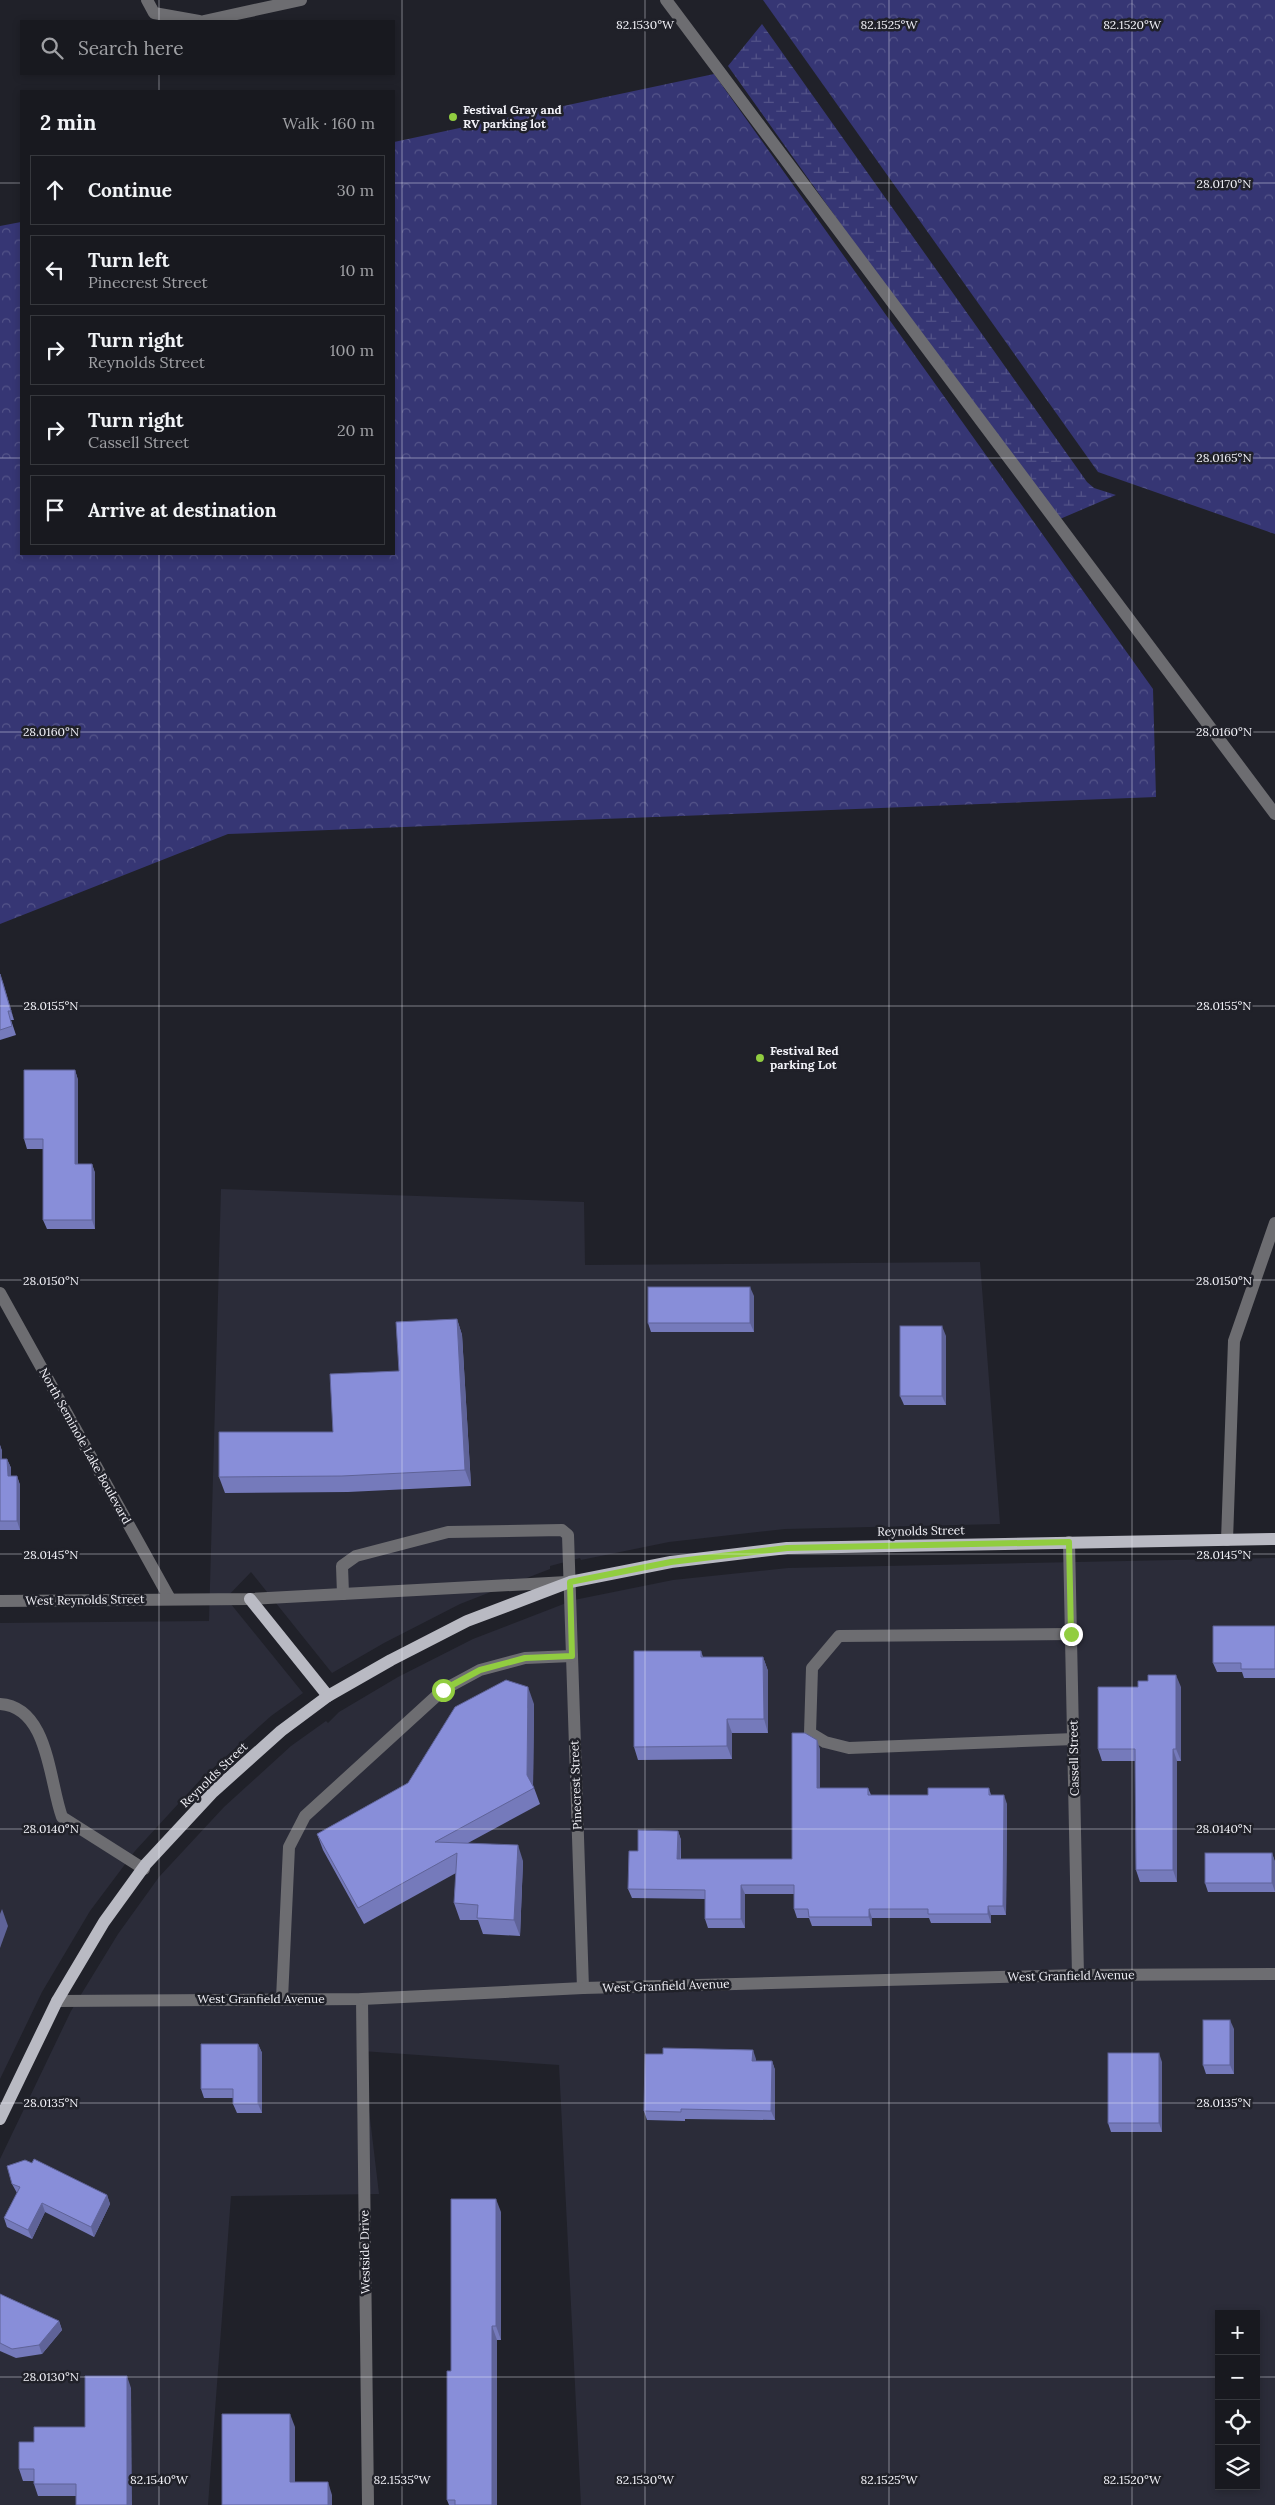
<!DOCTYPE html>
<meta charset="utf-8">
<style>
body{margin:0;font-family:Lora,serif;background:#212228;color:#f1f3f6}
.controls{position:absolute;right:15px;bottom:15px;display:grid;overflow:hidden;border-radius:0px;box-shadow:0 2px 8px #0003}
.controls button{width:45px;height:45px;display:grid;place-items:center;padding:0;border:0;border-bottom:1px solid #36383d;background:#18191f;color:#f1f3f6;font:25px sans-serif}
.stop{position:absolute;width:15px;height:15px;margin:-11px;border:4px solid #91cd40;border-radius:50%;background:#fff}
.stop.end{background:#91cd40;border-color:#fff;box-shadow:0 1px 5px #0008}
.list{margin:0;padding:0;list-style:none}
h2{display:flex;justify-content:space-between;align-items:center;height:65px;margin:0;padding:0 20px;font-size:21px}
h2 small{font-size:16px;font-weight:400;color:#9fa0a4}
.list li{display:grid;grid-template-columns:32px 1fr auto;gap:15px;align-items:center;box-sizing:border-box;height:70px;margin:0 10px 10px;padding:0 10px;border:1px solid #36383d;border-radius:0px}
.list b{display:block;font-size:19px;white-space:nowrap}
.list p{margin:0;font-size:16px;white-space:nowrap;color:#9fa0a4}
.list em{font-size:16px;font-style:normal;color:#9fa0a4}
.icon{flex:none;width:28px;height:28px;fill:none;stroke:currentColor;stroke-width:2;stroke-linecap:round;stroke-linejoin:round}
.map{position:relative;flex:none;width:1275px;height:2505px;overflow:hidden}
.search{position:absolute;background:#18191f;box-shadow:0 2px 8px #0003;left:20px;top:20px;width:375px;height:55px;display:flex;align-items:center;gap:12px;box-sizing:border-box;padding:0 18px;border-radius:0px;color:#9fa0a4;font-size:19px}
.panel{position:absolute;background:#18191f;box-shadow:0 2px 8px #0003;left:20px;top:90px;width:375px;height:465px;border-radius:0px}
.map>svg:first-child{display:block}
</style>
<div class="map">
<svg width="1275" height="2505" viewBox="0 0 1275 2505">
<defs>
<pattern id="forest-crowns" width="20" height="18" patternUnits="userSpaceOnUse" patternTransform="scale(1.25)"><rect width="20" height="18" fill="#363674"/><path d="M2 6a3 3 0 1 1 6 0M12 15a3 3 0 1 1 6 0" fill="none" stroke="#545489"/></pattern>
<pattern id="wetland-marsh" width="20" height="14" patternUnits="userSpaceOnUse" patternTransform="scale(1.25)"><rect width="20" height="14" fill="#363674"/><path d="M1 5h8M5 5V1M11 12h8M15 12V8" fill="none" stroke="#545489"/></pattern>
</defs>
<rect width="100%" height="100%" fill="#202129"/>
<g fill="#2b2c39" fill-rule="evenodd">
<path d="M 221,1189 L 584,1202 L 585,1265 L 980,1262 L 1000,1524 L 785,1529 L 669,1542 L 581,1560 L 580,1558 L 550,1566 L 550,1569 L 460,1604 L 384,1643 L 332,1673 L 251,1572 L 226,1598 L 303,1693 L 271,1716 L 201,1779 L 135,1851 L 90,1911 L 42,1992 L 0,2079 L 0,1623 L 209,1621 Z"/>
<path d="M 1275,1558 L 1275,2505 L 581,2505 L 559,2065 L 362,2051 L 379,2194 L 231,2196 L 208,2505 L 0,2505 L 0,2159 L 71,2011 L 118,1934 L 159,1877 L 224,1807 L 291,1746 L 326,1721 L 328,1723 L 339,1712 L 398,1677 L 473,1639 L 574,1600 L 673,1580 L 788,1568 ZM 1219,2314 L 1256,2314 L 1256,2486 L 1219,2486 Z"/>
</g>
<g fill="url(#forest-crowns)">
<path d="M 763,0 L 1275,0 L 1275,534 L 1098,472 Z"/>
<path d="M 714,74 L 1153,689 L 1156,797 L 228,834 L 0,924 L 0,226 L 21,222 L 21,554 L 394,554 L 394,142 Z"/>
</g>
<path fill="url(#wetland-marsh)" d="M 762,24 L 1087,482 L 1094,488 L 1116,495 L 1053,522 L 728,66 Z"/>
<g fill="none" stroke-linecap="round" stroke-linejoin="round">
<g stroke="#6d6d71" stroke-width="12">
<path d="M 147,0 L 154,13 L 199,21"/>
<path d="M 666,0 L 1275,814"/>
<path d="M 204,21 L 301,0"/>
<path d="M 0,1293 L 170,1599"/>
<path d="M 1227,1540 L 1234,1341 L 1275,1223"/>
<path d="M 1069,1542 L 1078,1975"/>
<path d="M 343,1594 L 342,1566 L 356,1556 L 448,1532 L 562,1530 L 568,1535 L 583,1988"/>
<path d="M 0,1601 L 250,1599 L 567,1582"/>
<path d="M 1071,1634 L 839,1636 L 812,1668 L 810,1733 L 825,1742 L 849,1748 L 1074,1739"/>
<path d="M 0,1704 C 49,1707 49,1782 62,1817 L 144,1869"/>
<path d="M 282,1999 L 289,1847 L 305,1816 L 443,1690 L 480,1670 L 525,1658 L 572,1656"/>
<path d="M 362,1999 L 368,2505"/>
<path d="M 57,2001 L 362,1999 L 583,1988 L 1078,1975 L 1275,1974"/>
</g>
<g stroke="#b9bac3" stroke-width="12">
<path d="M 250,1599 L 328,1696"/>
<path d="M 0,2119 L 57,2001 L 104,1922 L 146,1864 L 213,1792 L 281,1731 L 328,1696 L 391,1660 L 467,1621 L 570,1582 L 671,1562 L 787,1548 L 1275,1539"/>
</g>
</g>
<g fill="#757abb">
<path d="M 0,974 L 14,1020 L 11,1020 L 16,1035 L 0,1040 Z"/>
<path d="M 75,1070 L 78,1080 L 78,1164 L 92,1164 L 95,1173 L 95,1229 L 47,1229 L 43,1220 L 43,1149 L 27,1149 L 24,1139 Z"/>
<path d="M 754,1296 L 754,1332 L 651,1332 L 648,1323 Z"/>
<path d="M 457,1319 L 462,1335 L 471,1486 L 348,1492 L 225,1493 L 219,1477 L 333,1432 Z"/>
<path d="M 946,1336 L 946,1405 L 904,1405 L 900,1396 Z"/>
<path d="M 0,1445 L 2,1451 L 2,1459 L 7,1459 L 11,1468 L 11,1476 L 17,1476 L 20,1485 L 20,1530 L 0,1530 Z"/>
<path d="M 1275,1626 L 1275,1678 L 1244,1678 L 1242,1672 L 1217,1672 L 1213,1663 Z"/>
<path d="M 701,1651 L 703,1657 L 763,1657 L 768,1671 L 768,1733 L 732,1733 L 732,1759 L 638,1760 L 634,1747 Z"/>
<path d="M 1138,1687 L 1181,1687 L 1181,1761 L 1177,1761 L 1177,1882 L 1140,1882 L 1136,1870 L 1135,1761 L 1102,1761 L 1098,1749 Z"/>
<path d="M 534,1704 L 533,1785 L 540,1804 L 468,1843 L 523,1861 L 520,1936 L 483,1934 L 478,1920 L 460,1920 L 454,1903 L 456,1873 L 364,1924 L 323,1850 L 317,1834 L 408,1783 Z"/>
<path d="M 820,1749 L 820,1788 L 868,1788 L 871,1795 L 928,1795 L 989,1788 L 991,1795 L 1007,1804 L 1006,1915 L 991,1915 L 991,1923 L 931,1923 L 929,1918 L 872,1918 L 872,1926 L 812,1926 L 809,1918 L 797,1918 L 794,1909 L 794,1894 L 745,1894 L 745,1928 L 708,1928 L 705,1919 L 705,1899 L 632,1898 L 628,1889 L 638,1851 L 678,1831 L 681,1840 L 681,1859 L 792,1859 Z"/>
<path d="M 1272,1853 L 1275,1862 L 1275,1892 L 1208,1892 L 1205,1883 Z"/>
<path d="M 1234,2029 L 1234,2074 L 1206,2074 L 1203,2065 Z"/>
<path d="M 258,2044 L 262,2053 L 262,2113 L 237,2113 L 233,2104 L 233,2098 L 204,2098 L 201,2089 Z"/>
<path d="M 756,2059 L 756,2061 L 772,2061 L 775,2070 L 775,2120 L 685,2119 L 685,2121 L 647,2120 L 644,2111 Z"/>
<path d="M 1162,2062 L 1162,2132 L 1111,2132 L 1108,2123 Z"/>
<path d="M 12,2184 L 107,2195 L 110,2204 L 94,2237 L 45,2212 L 32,2239 L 7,2227 L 4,2218 L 17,2193 Z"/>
<path d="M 501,2212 L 501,2340 L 497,2340 L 497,2505 L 449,2505 L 447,2500 Z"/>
<path d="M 0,2294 L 59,2321 L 62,2330 L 42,2354 L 16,2358 L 0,2351 Z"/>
<path d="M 131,2388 L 76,2496 L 38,2496 L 34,2484 L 34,2481 L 23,2481 L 19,2469 L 85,2427 Z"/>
</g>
<g fill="#5f6398">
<path d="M 0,974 L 3,982 L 14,1020 L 11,1011 Z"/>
<path d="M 75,1070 L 78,1080 L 78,1173 L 75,1164 Z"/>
<path d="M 92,1164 L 95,1173 L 95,1229 L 92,1220 Z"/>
<path d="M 750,1287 L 754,1296 L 754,1332 L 750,1323 Z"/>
<path d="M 457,1319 L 462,1335 L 471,1486 L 465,1470 Z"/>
<path d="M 942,1326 L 946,1336 L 946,1405 L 942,1396 Z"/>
<path d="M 0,1445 L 2,1451 L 2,1468 L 0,1462 Z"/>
<path d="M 7,1459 L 11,1468 L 11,1485 L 8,1476 Z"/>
<path d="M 17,1476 L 20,1485 L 20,1530 L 17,1521 Z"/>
<path d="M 763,1657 L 768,1671 L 768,1733 L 764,1719 Z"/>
<path d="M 1176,1675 L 1181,1687 L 1181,1761 L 1176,1749 Z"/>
<path d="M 528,1687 L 534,1704 L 533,1789 L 527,1775 Z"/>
<path d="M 727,1719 L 732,1733 L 732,1759 L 727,1746 Z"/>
<path d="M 817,1740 L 820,1749 L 820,1797 L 817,1788 Z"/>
<path d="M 1173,1749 L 1177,1761 L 1177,1882 L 1173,1870 Z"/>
<path d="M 1004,1795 L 1007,1804 L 1006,1915 L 1003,1906 Z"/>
<path d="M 678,1831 L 681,1840 L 680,1867 L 677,1859 Z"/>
<path d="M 518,1845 L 523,1861 L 520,1936 L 514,1920 Z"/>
<path d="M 1272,1853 L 1275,1862 L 1275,1892 L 1272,1883 Z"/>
<path d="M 741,1885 L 745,1894 L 745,1928 L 741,1919 Z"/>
<path d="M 988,1906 L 991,1915 L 991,1923 L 988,1914 Z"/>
<path d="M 2,1909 L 8,1926 L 0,1948 L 0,1914 Z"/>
<path d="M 869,1909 L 872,1918 L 872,1926 L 869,1917 Z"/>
<path d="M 1230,2020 L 1234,2029 L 1234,2074 L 1230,2065 Z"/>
<path d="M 258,2044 L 262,2053 L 262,2113 L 258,2104 Z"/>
<path d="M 753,2050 L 756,2059 L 756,2070 L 752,2061 Z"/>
<path d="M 1159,2053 L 1162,2062 L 1162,2132 L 1159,2123 Z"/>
<path d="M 772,2061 L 775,2070 L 775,2120 L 771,2111 Z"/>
<path d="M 107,2195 L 110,2204 L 94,2237 L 91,2227 Z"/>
<path d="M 496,2199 L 501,2212 L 501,2340 L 496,2326 Z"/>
<path d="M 42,2203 L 45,2212 L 32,2239 L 28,2230 Z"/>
<path d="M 59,2321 L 62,2330 L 42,2354 L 39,2345 Z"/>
<path d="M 492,2326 L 497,2340 L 497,2505 L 492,2505 Z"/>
<path d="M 127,2376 L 131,2388 L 132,2505 L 127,2505 Z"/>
<path d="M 290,2414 L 295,2427 L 295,2495 L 290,2482 Z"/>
<path d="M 328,2482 L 332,2495 L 332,2505 L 328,2505 Z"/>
</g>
<g fill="#888ed9" stroke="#5f6398">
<path d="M 0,974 L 11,1011 L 8,1011 L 12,1026 L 0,1030 Z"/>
<path d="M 24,1070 L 75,1070 L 75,1164 L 92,1164 L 92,1220 L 43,1220 L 43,1139 L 24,1139 Z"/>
<rect x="648" y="1287" width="102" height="36"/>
<path d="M 457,1319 L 465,1470 L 342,1476 L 219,1477 L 219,1432 L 333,1432 L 330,1374 L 399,1371 L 396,1322 Z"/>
<rect x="900" y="1326" width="42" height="70"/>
<path d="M 0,1459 L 7,1459 L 8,1476 L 17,1476 L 17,1521 L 0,1521 Z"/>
<path d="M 1213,1626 L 1275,1626 L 1275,1669 L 1241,1669 L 1241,1663 L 1213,1663 Z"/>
<path d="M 634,1651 L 701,1651 L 701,1657 L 763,1657 L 764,1719 L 727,1719 L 727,1746 L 634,1747 Z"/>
<path d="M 1148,1675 L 1176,1675 L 1176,1749 L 1173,1749 L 1173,1870 L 1136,1870 L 1135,1749 L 1098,1749 L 1098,1687 L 1138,1687 L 1138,1681 L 1148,1681 Z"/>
<path d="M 506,1680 L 528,1687 L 527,1775 L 534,1788 L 435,1842 L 518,1845 L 514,1920 L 477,1918 L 478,1905 L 454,1903 L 457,1853 L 358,1908 L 317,1834 L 408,1783 L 455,1707 Z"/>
<path d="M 792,1733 L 805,1733 L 817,1740 L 817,1788 L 868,1788 L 868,1795 L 928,1795 L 928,1788 L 989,1788 L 989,1795 L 1004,1795 L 1003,1906 L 988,1906 L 988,1914 L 928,1914 L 928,1909 L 869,1909 L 869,1917 L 809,1917 L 808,1909 L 794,1909 L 794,1885 L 741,1885 L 741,1919 L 705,1919 L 705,1890 L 628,1889 L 629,1851 L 638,1851 L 638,1830 L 678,1831 L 677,1859 L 792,1859 Z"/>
<rect x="1205" y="1853" width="67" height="30"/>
<rect x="1203" y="2020" width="27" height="45"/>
<path d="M 201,2044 L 258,2044 L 258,2104 L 233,2104 L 233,2089 L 201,2089 Z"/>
<path d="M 663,2048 L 753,2050 L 752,2061 L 772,2061 L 771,2111 L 681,2109 L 681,2112 L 644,2111 L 645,2054 L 663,2054 Z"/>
<rect x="1108" y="2053" width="51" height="70"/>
<path d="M 34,2159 L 107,2195 L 91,2227 L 42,2203 L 28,2230 L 4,2218 L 20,2187 L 12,2184 L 7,2166 L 25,2160 L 32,2163 Z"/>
<path d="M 451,2199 L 496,2199 L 496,2326 L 492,2326 L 492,2505 L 455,2505 L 455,2500 L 447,2500 L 447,2371 L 451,2371 Z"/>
<path d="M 0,2294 L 59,2321 L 39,2345 L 12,2349 L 0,2343 Z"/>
<path d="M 85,2376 L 127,2376 L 127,2505 L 76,2505 L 76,2484 L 34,2484 L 34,2469 L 19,2469 L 19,2442 L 34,2442 L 34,2427 L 85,2427 Z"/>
<path d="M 222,2414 L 290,2414 L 290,2482 L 328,2482 L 328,2505 L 222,2505 Z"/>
</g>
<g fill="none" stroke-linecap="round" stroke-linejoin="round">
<path stroke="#91cd40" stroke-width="6" d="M 443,1690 L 480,1670 L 525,1658 L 572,1656 L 570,1582 L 671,1562 L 787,1548 L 1069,1542 L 1071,1634"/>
</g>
<path fill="none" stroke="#f2f2f8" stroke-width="1" stroke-opacity="0.45" d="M 159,0 L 159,21M 402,0 L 402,2505M 645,0 L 645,2505M 889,0 L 889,2505M 1132,0 L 1132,2505M 159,74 L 159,91M 0,183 L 21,183M 394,183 L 1275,183M 0,458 L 21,458M 394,458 L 1275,458M 159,554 L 159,2505M 0,732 L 1275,732M 0,1006 L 1275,1006M 0,1280 L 1275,1280M 0,1554 L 1275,1554M 0,1829 L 1275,1829M 0,2103 L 1275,2103M 0,2377 L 1219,2377M 1256,2377 L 1275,2377"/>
<g fill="#91cd40" stroke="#202129" stroke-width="2">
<circle cx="453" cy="117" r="5"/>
<circle cx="760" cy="1058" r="5"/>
</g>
<g text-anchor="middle" stroke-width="5" stroke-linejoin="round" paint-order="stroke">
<g font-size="12" font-weight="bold" fill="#f2f2f8" stroke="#202129" text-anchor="start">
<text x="463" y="114">Festival Gray and<tspan x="463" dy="14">RV parking lot</tspan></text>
<text x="770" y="1055">Festival Red<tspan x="770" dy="14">parking Lot</tspan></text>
</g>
<g font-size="12" fill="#f2f2f8" stroke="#202129">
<text transform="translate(85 1446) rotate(61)" y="4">North Seminole Lake Boulevard</text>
<text transform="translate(921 1531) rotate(-1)" y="4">Reynolds Street</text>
<text transform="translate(85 1600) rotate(-1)" y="4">West Reynolds Street</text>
<text transform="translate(1074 1758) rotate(-91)" y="4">Cassell Street</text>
<text transform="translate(214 1775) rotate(-44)" y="4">Reynolds Street</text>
<text transform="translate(576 1785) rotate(-92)" y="4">Pinecrest Street</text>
<text transform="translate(1071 1976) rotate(-1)" y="4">West Granfield Avenue</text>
<text transform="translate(666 1986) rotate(-2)" y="4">West Granfield Avenue</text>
<text x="261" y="2003">West Granfield Avenue</text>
<text transform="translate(365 2252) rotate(-91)" y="4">Westside Drive</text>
</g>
</g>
<g font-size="12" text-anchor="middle" fill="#f2f2f8" stroke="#202129" stroke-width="5" stroke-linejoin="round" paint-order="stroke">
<text x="645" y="29">82.1530°W</text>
<text x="889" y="29">82.1525°W</text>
<text x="1132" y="29">82.1520°W</text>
<text x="1224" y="188">28.0170°N</text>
<text x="1224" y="462">28.0165°N</text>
<text x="51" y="736">28.0160°N</text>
<text x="1224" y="736">28.0160°N</text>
<text x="51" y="1010">28.0155°N</text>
<text x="1224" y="1010">28.0155°N</text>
<text x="51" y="1285">28.0150°N</text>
<text x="1224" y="1285">28.0150°N</text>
<text x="51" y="1559">28.0145°N</text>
<text x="1224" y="1559">28.0145°N</text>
<text x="51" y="1833">28.0140°N</text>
<text x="1224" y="1833">28.0140°N</text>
<text x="51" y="2107">28.0135°N</text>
<text x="1224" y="2107">28.0135°N</text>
<text x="51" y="2381">28.0130°N</text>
<text x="159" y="2484">82.1540°W</text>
<text x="402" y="2484">82.1535°W</text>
<text x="645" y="2484">82.1530°W</text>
<text x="889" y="2484">82.1525°W</text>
<text x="1132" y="2484">82.1520°W</text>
</g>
</svg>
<div class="controls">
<button>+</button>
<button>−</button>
<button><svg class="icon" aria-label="locate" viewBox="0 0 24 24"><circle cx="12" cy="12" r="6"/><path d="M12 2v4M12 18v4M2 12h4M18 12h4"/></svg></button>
<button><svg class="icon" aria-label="layers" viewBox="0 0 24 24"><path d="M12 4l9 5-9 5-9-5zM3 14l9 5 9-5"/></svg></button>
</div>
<div class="stop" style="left:443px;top:1690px"></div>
<div class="stop end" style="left:1071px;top:1634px"></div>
<div class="search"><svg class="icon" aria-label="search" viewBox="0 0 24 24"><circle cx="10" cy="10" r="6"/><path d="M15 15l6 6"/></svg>Search here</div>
<section class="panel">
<h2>2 min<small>Walk · 160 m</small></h2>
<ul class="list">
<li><svg class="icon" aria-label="ahead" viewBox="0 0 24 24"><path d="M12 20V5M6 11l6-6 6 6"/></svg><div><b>Continue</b></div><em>30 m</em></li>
<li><svg class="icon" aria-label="left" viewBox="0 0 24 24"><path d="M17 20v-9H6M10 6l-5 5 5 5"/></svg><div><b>Turn left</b><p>Pinecrest Street</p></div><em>10 m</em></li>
<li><svg class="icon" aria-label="right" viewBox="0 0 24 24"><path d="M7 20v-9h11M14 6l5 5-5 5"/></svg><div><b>Turn right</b><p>Reynolds Street</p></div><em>100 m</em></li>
<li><svg class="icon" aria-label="right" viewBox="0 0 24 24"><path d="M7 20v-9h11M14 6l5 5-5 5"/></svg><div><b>Turn right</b><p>Cassell Street</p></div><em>20 m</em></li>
<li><svg class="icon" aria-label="arrive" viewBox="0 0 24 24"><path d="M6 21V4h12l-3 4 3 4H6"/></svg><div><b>Arrive at destination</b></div></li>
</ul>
</section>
</div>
